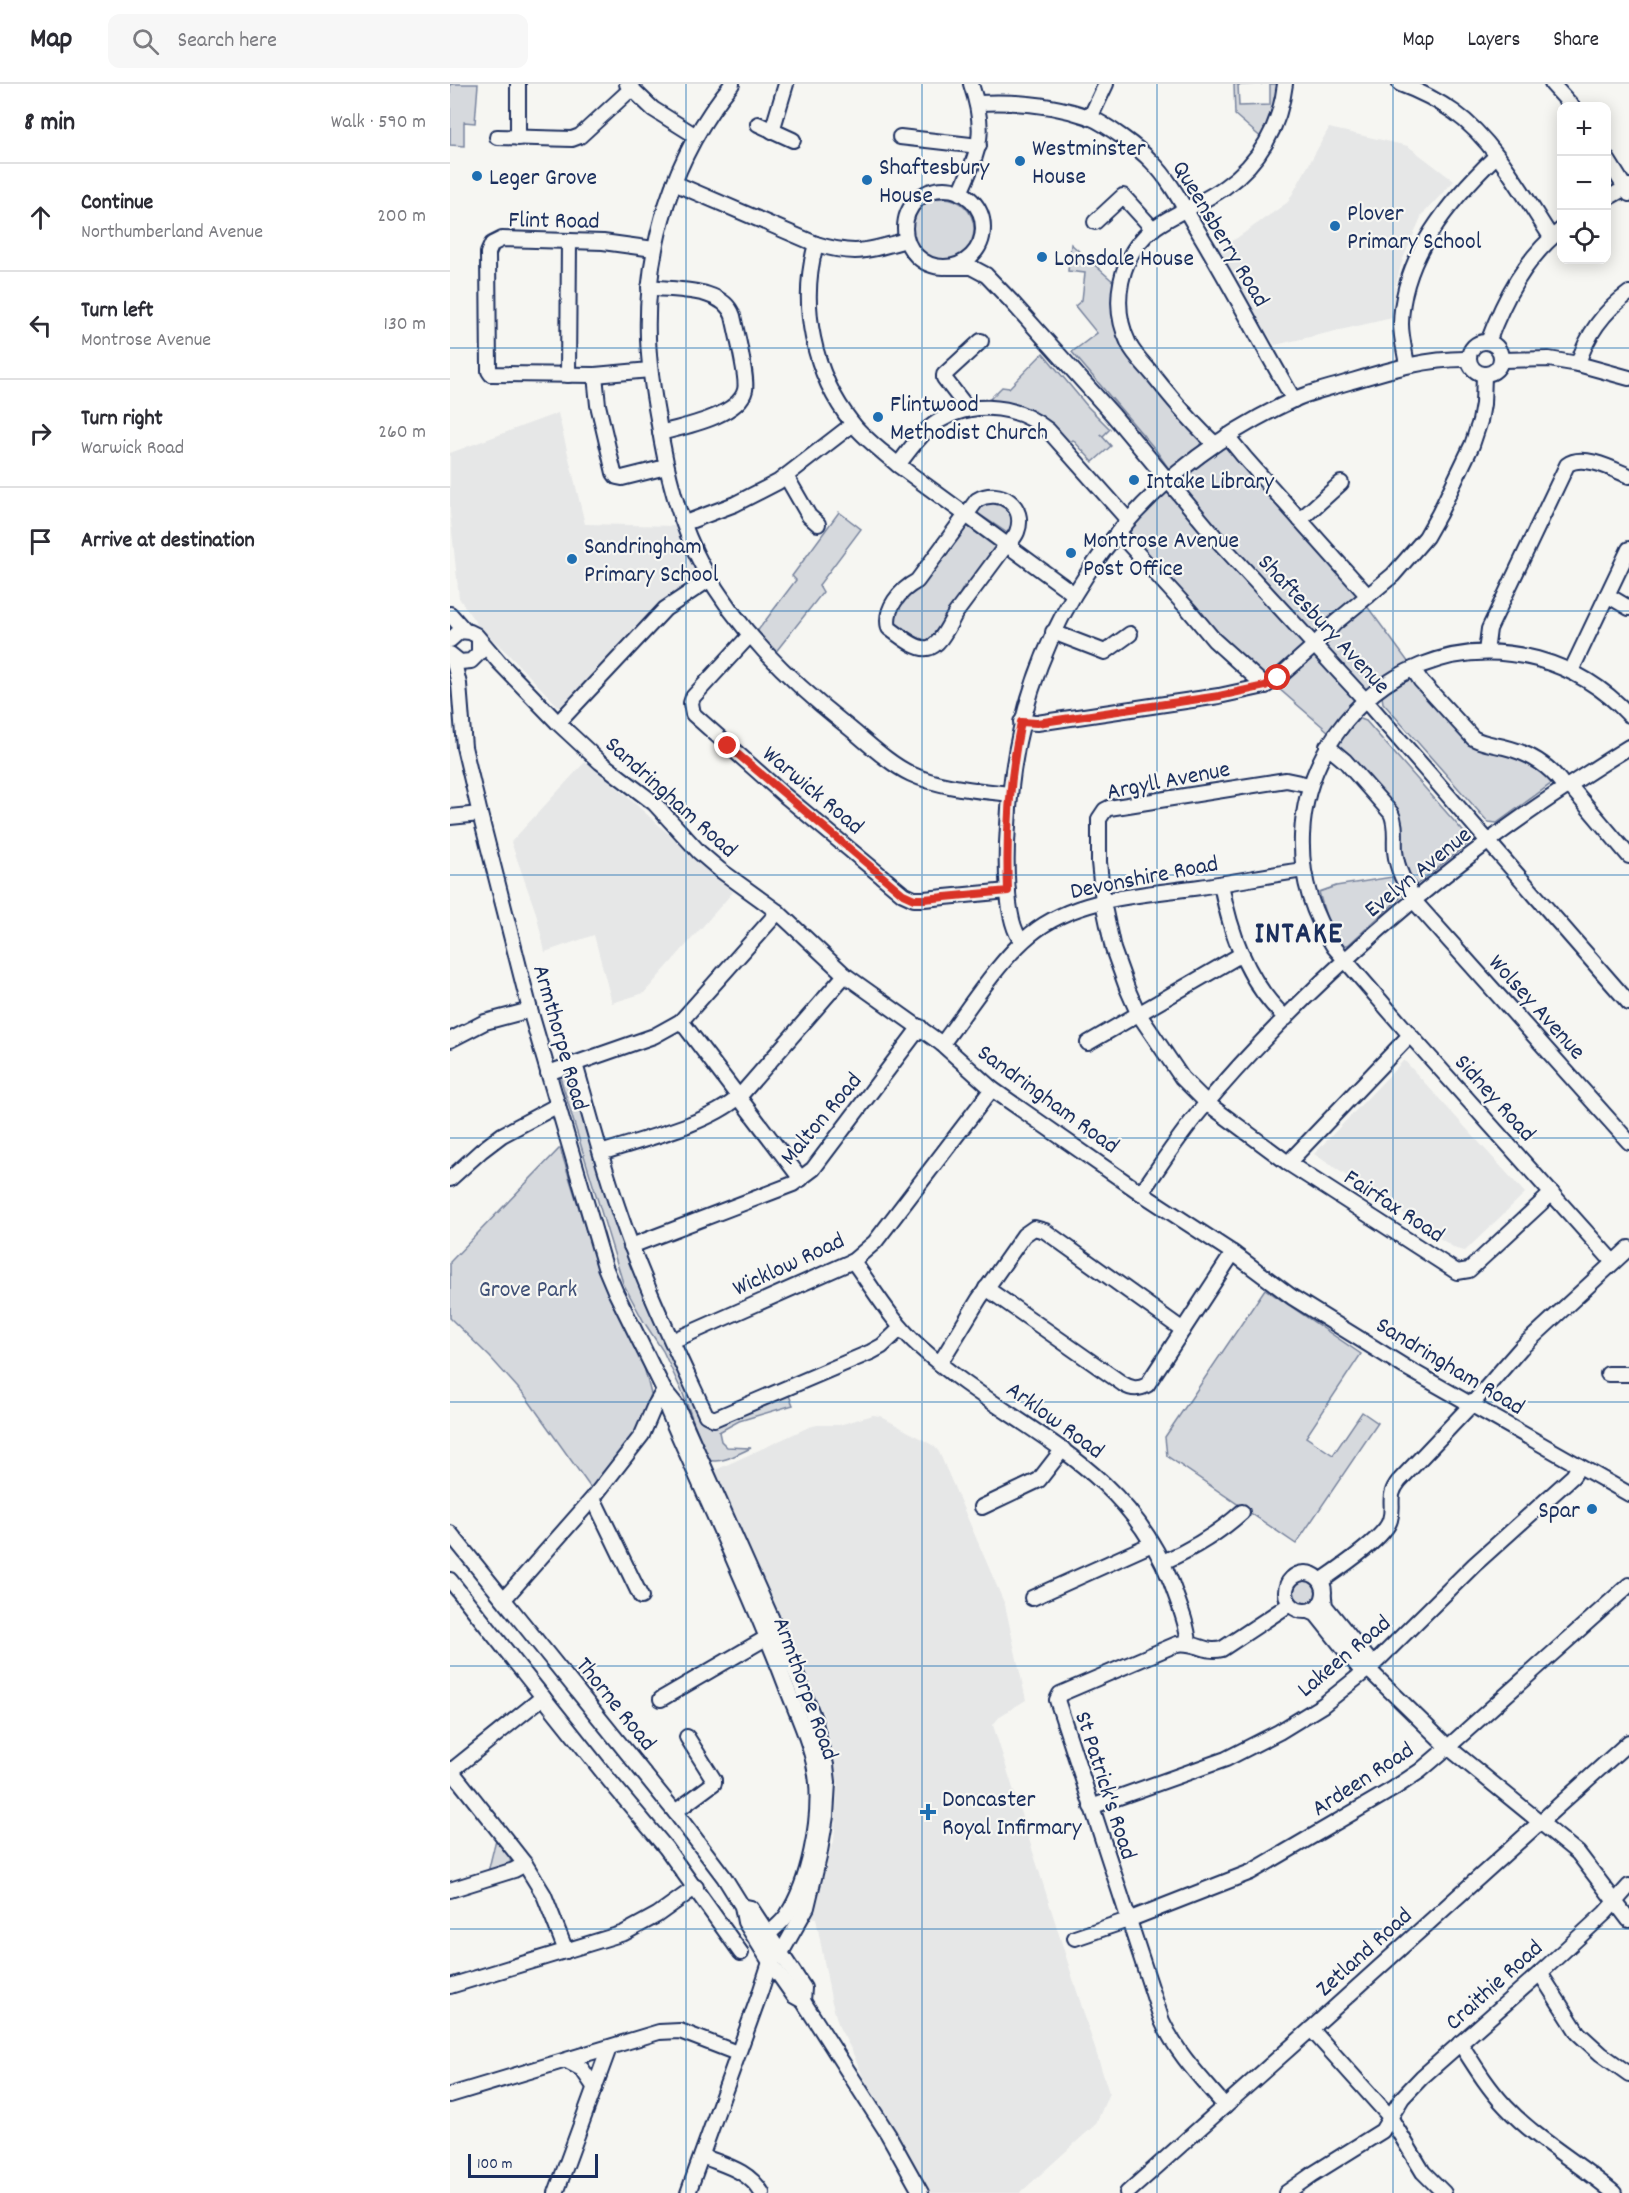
<!DOCTYPE html>
<meta charset="utf-8">
<style>
body{margin:0;font-family:Dekko,sans-serif;background:#f7f7f7;color:#2b2b33}
.controls{position:absolute;right:18px;top:18px;display:grid;overflow:hidden;border-radius:12px;box-shadow:0 3px 15px #0003}
.controls button{width:54px;height:54px;display:grid;place-items:center;padding:0;border:0;border-bottom:2px solid #e1e1e2;background:#fff;color:#2b2b33;font:30px sans-serif}
.scale{position:absolute;left:18px;bottom:15px;width:130px;box-sizing:border-box;padding-left:6px;border:3px solid #1b2f5e;border-top:0;font-size:16px;line-height:21px;white-space:nowrap;color:#1b2f5e;-webkit-text-stroke:4px #f6f6f2;paint-order:stroke}
.stop{position:absolute;width:18px;height:18px;margin:-14px;border:4px solid #d93025;border-radius:50%;background:#fff}
.stop.end{background:#d93025;border-color:#fff;box-shadow:0 2px 6px #0008}
.list{margin:0;padding:0;list-style:none}
h2{display:flex;justify-content:space-between;align-items:center;height:78px;margin:0;padding:0 24px;font-size:26px}
h2 small{font-size:20px;font-weight:400;color:#7c7c81}
.list li{display:grid;grid-template-columns:39px 1fr auto;gap:18px;align-items:center;box-sizing:border-box;height:108px;padding:0 24px;border-top:2px solid #e1e1e2}
.list b{display:block;font-size:22px;white-space:nowrap}
.list p{margin:0;font-size:20px;white-space:nowrap;color:#7c7c81}
.list em{font-size:20px;font-style:normal;color:#7c7c81}
.icon{flex:none;width:33px;height:33px;fill:none;stroke:currentColor;stroke-width:2;stroke-linecap:round;stroke-linejoin:round}
.map{position:relative;flex:none;width:1179px;height:2109px;overflow:hidden}
header{display:flex;align-items:center;gap:36px;box-sizing:border-box;height:84px;padding:0 30px;background:#fff;border-bottom:2px solid #e1e1e2}
header strong{font-size:28px}
nav{display:flex;gap:33px;margin-inline-start:auto;font-size:21px}
.search{width:420px;height:54px;background:#f7f7f7;display:flex;align-items:center;gap:15px;box-sizing:border-box;padding:0 21px;border-radius:12px;color:#7c7c81;font-size:22px}
main{display:flex}
aside{flex:1;background:#fff}
.map>svg:first-child{display:block}
</style>
<header>
<strong>Map</strong>
<div class="search"><svg class="icon" aria-label="search" viewBox="0 0 24 24"><circle cx="10" cy="10" r="6"/><path d="M15 15l6 6"/></svg>Search here</div>
<nav><a>Map</a><a>Layers</a><a>Share</a></nav>
</header>
<main>
<aside>
<h2>8 min<small>Walk · 590 m</small></h2>
<ul class="list">
<li><svg class="icon" aria-label="ahead" viewBox="0 0 24 24"><path d="M12 20V5M6 11l6-6 6 6"/></svg><div><b>Continue</b><p>Northumberland Avenue</p></div><em>200 m</em></li>
<li><svg class="icon" aria-label="left" viewBox="0 0 24 24"><path d="M17 20v-9H6M10 6l-5 5 5 5"/></svg><div><b>Turn left</b><p>Montrose Avenue</p></div><em>130 m</em></li>
<li><svg class="icon" aria-label="right" viewBox="0 0 24 24"><path d="M7 20v-9h11M14 6l5 5-5 5"/></svg><div><b>Turn right</b><p>Warwick Road</p></div><em>260 m</em></li>
<li><svg class="icon" aria-label="arrive" viewBox="0 0 24 24"><path d="M6 21V4h12l-3 4 3 4H6"/></svg><div><b>Arrive at destination</b></div></li>
</ul>
</aside>
<div class="map">
<svg width="1179" height="2109" viewBox="0 0 1179 2109">
<rect width="100%" height="100%" fill="#f6f6f2"/>
<filter id="ink" filterUnits="userSpaceOnUse"><feTurbulence type="fractalNoise" baseFrequency=".0167" numOctaves="2"/><feDisplacementMap in="SourceGraphic" scale="12" xChannelSelector="R" yChannelSelector="G"/><feConvolveMatrix kernelMatrix="1 2 1 2 8 2 1 2 1" color-interpolation-filters="sRGB"/></filter>
<g filter="url(#ink)">
<g fill="#e6e7e7">
<path d="M 879,44 L 958,62 L 1004,97 L 972,131 L 953,175 L 945,203 L 942,234 L 825,261 L 801,225 L 767,164 L 787,154 L 838,118 Z"/>
<path d="M 108,329 L 135,440 L 226,442 L 234,464 L 246,485 L 246,492 L 243,496 L 218,512 L 110,624 L 56,568 L 28,542 L 9,514 L 0,429 L 0,369 Z"/>
<path d="M 139,678 L 283,808 L 194,909 L 162,919 L 144,851 L 95,868 L 86,829 L 61,758 L 134,679 Z"/>
<path d="M 954,976 L 1075,1109 L 1015,1167 L 1006,1165 L 864,1070 Z"/>
<path d="M 423,1331 L 430,1332 L 484,1362 L 489,1368 L 555,1521 L 576,1616 L 550,1632 L 543,1641 L 659,2009 L 646,2040 L 570,2109 L 471,2109 L 438,2050 L 401,1965 L 389,1943 L 381,1915 L 366,1834 L 358,1832 L 384,1757 L 388,1700 L 377,1645 L 373,1630 L 257,1390 L 359,1343 L 367,1341 L 389,1341 Z"/>
</g>
<g fill="#d6d9dd" stroke="#78849e" stroke-width="1.5">
<path d="M 0,0 L 28,0 L 25,39 L 14,38 L 14,62 L 0,61 Z"/>
<path d="M 784,0 L 812,0 L 788,1 L 789,22 L 820,21 L 820,0 L 830,0 L 828,15 L 814,56 L 785,31 Z"/>
<circle cx="493" cy="145" r="31"/>
<path d="M 621,160 L 666,200 L 664,229 L 748,351 L 751,358 L 749,363 L 725,386 L 719,385 L 705,365 L 622,268 L 647,249 L 625,222 L 632,216 L 635,189 L 618,187 Z"/>
<path d="M 593,269 L 638,323 L 660,345 L 653,352 L 650,350 L 661,362 L 643,378 L 623,356 L 618,360 L 578,329 L 540,315 L 552,303 L 559,304 Z"/>
<path d="M 776,362 L 782,366 L 908,510 L 959,579 C 925,600 903,615 879,648 C 807,587 736,526 680,449 L 681,445 L 708,412 Z"/>
<path d="M 541,414 L 563,426 L 564,448 L 559,450 L 526,428 L 528,419 Z"/>
<path d="M 389,428 L 411,445 L 369,501 L 373,508 L 324,570 L 306,549 L 346,496 L 342,492 Z"/>
<path d="M 513,439 L 548,465 L 519,505 L 514,502 L 508,513 L 510,516 L 480,561 L 461,556 L 463,551 L 453,544 L 449,548 L 446,547 L 442,528 Z"/>
<path d="M 958,594 L 963,595 L 1020,657 L 1069,671 L 1102,693 L 1102,699 L 1047,739 L 1038,738 L 933,619 L 932,612 Z"/>
<path d="M 908,634 L 916,637 L 1019,754 L 1019,759 L 965,802 L 961,802 L 953,788 L 948,740 L 888,664 L 887,656 Z"/>
<path d="M 942,793 L 951,809 L 950,814 L 898,861 L 892,861 L 879,844 L 869,808 L 886,802 Z"/>
<path d="M 120,988 L 124,993 L 147,1067 L 257,1339 L 338,1309 L 343,1321 L 289,1337 L 269,1348 L 271,1357 L 277,1363 L 301,1364 C 287,1370 273,1380 258,1376 L 233,1310 L 213,1267 L 194,1238 L 173,1199 L 110,993 L 113,990 Z"/>
<path d="M 110,1064 L 140,1159 L 165,1221 L 193,1279 L 201,1310 L 192,1336 L 175,1367 L 143,1407 L 76,1313 L 40,1273 L 0,1234 L 0,1178 Z"/>
<path d="M 815,1205 L 911,1270 L 856,1353 L 883,1371 L 912,1328 L 928,1339 L 846,1460 L 717,1372 L 715,1353 Z"/>
<circle cx="855" cy="1508" r="15"/>
<path d="M 46,1755 C 53,1763 62,1769 60,1780 L 38,1788 Z"/>
</g>
<g fill="none" stroke-linecap="round" stroke-linejoin="round">
<g stroke="#1b2f5e" stroke-width="18">
<g id="minor">
<path d="M 177,0 L 203,25 L 246,52"/>
<path d="M 282,0 C 223,71 195,163 198,254 C 199,281 203,308 208,335 C 216,386 228,437 253,483 C 287,545 337,594 392,638 C 414,655 436,678 461,690 C 491,704 527,706 559,710"/>
<path d="M 950,0 C 969,7 987,16 1004,28 C 1044,56 1074,112 1101,153"/>
<path d="M 1102,0 L 1122,22"/>
<path d="M 527,19 C 565,17 603,20 639,33 C 656,40 689,64 702,78 C 720,96 732,120 745,142 C 780,199 810,258 844,316"/>
<path d="M 640,34 L 656,0"/>
<path d="M 308,40 L 343,56"/>
<path d="M 322,47 L 336,0"/>
<path d="M 47,53 L 122,55 L 130,52 L 181,5"/>
<path d="M 450,53 L 529,62"/>
<path d="M 68,54 L 68,0"/>
<path d="M 1156,73 L 1179,110"/>
<path d="M 224,99 L 366,160 C 405,172 418,167 456,156"/>
<circle cx="494" cy="144" r="39"/>
<path d="M 510,109 C 530,64 537,48 521,0"/>
<path d="M 1156,115 L 1179,102"/>
<path d="M 645,138 L 673,112 L 703,145"/>
<path d="M 366,160 C 349,221 363,290 403,340 C 416,356 433,368 448,381 L 624,510"/>
<path d="M 498,183 L 521,183 L 536,191 L 561,217 L 663,331 L 771,460 L 915,616 L 1179,919"/>
<path d="M 199,203 C 226,207 273,203 283,232 C 286,246 298,295 295,306 C 289,332 232,343 210,349"/>
<circle cx="1035" cy="274" r="16"/>
<path d="M 1038,258 C 1054,215 1075,174 1112,145"/>
<path d="M 1052,276 L 1099,275 L 1128,280 L 1179,294"/>
<path d="M 1128,280 C 1137,250 1154,227 1179,209"/>
<path d="M 957,281 C 955,268 951,253 951,240 C 952,173 1000,116 1046,72"/>
<path d="M 200,286 L 145,291 L 41,290 L 39,287 L 38,169 L 42,160 L 52,155 L 153,158 L 204,165"/>
<path d="M 118,291 L 119,157"/>
<path d="M 145,291 L 148,321 L 164,389 L 167,393 L 172,394 L 216,383"/>
<path d="M 518,325 L 494,294 L 494,291 L 531,257"/>
<path d="M 777,352 L 795,374 L 918,512"/>
<path d="M 765,360 C 742,339 723,316 704,292 C 696,282 684,271 679,260 C 660,221 669,171 704,144 C 726,128 753,119 775,103 C 810,78 830,42 835,0"/>
<path d="M 448,381 C 457,369 466,356 478,345 C 514,315 563,318 598,346 L 678,436"/>
<path d="M 336,392 L 359,432 L 368,440"/>
<path d="M 850,436 L 891,399"/>
<path d="M 235,439 L 285,420 L 328,398 L 403,340"/>
<path d="M 668,448 L 739,526 L 764,556 L 815,602"/>
<path d="M 557,460 L 505,530 C 483,573 477,573 439,544 C 434,525 450,506 467,497 L 527,416 C 550,403 577,422 567,448 C 565,453 561,457 558,461"/>
<path d="M 1157,511 L 1179,524"/>
<path d="M 0,530 L 15,547"/>
<path d="M 603,548 L 655,568 L 680,550"/>
<path d="M 300,551 L 243,613 L 241,619 L 243,630 L 333,710 L 453,810 L 464,815 L 474,815 L 558,807"/>
<path d="M 0,556 L 10,547 L 20,548 L 26,551 L 49,578 L 108,639 L 150,678 L 204,719 L 249,768 L 270,786 L 328,828 L 395,891 L 492,960 L 542,1005 L 691,1109 L 783,1169 L 842,1213 L 955,1283 L 1179,1410"/>
<path d="M 1036,568 L 1039,545 L 1117,381 C 1132,369 1163,385 1179,392"/>
<path d="M 0,570 L 10,578 L 21,577 L 29,569 L 29,557"/>
<path d="M 3,574 L 9,600 L 14,663 L 30,730 L 80,926 L 155,1183 L 166,1209 L 214,1306 L 227,1322 L 348,1594 L 364,1635 L 376,1681 L 378,1698 L 376,1732 L 369,1773 L 357,1823 L 331,1869 L 320,1878"/>
<path d="M 963,585 L 971,597 L 1023,654 C 1033,660 1043,660 1054,663 C 1079,669 1101,682 1115,704"/>
<path d="M 1121,587 L 1179,465"/>
<path d="M 571,638 L 587,639 L 769,612 L 815,602 L 828,594 L 865,561 L 885,539 L 943,491 L 976,453 L 989,430 L 1022,361 L 1030,337 L 1033,320 L 1034,291"/>
<path d="M 108,639 L 215,525 L 260,495"/>
<path d="M 877,662 L 895,677 L 941,729 C 947,741 944,754 945,767 C 947,786 955,800 965,815"/>
<path d="M 860,701 L 836,696 L 659,724 L 655,726 L 649,735 L 649,778 L 653,818 L 663,865 L 677,904 L 688,929 L 732,994 L 757,1019 L 838,1079 L 1007,1188 L 1019,1186 L 1102,1109"/>
<path d="M 1119,701 L 1179,772"/>
<path d="M 0,733 L 30,730"/>
<path d="M 771,800 C 780,848 799,901 836,934"/>
<path d="M 964,817 L 1179,1058"/>
<path d="M 572,857 C 554,839 556,768 558,742 C 566,551 670,397 843,316 C 860,308 880,304 899,298 C 939,286 977,274 1019,275"/>
<path d="M 231,937 L 351,1095"/>
<path d="M 0,956 L 35,938 L 80,926"/>
<path d="M 638,959 L 792,870"/>
<path d="M 492,960 C 517,927 549,876 581,850 C 626,813 694,811 750,803 C 784,798 819,791 853,786"/>
<path d="M 125,980 C 140,1031 153,1083 171,1133 C 194,1201 226,1266 256,1331 L 264,1335 L 421,1268 L 432,1262 L 451,1244"/>
<path d="M 98,989 L 204,952 L 231,937 L 328,828"/>
<path d="M 151,1069 C 193,1055 256,1041 289,1013 L 395,891"/>
<path d="M 838,1079 L 960,951"/>
<path d="M 0,1095 L 31,1067 L 52,1051 L 108,1021"/>
<path d="M 691,1109 C 710,1082 728,1053 750,1027 C 833,928 935,835 1039,757 C 1084,723 1131,693 1179,663"/>
<path d="M 181,1162 L 343,1100 L 363,1085 L 470,943"/>
<path d="M 403,1177 C 424,1206 443,1239 470,1263 C 559,1344 673,1375 721,1498 C 728,1518 737,1538 739,1559"/>
<path d="M 1163,1178 L 960,951 L 884,863 C 789,720 919,531 1087,575 C 1123,585 1154,604 1179,631"/>
<path d="M 536,1204 L 673,1300 C 681,1305 688,1306 697,1301 L 783,1169"/>
<path d="M 222,1257 L 403,1177 L 425,1158 L 542,1005"/>
<path d="M 490,1279 L 529,1215 L 574,1151 L 584,1144 L 595,1147 L 733,1246"/>
<path d="M 1158,1290 L 1179,1290"/>
<path d="M 215,1308 L 218,1327 C 257,1417 300,1507 335,1599 C 347,1631 364,1664 367,1699 C 370,1738 359,1798 337,1831 C 332,1839 324,1844 318,1851 L 320,1878 L 310,1909 L 238,2109"/>
<path d="M 143,1414 L 191,1513"/>
<path d="M 532,1423 L 589,1396 L 613,1365"/>
<path d="M 0,1449 L 225,1728 L 274,1793 L 292,1822 L 295,1838 L 320,1878 L 344,1912 L 353,1917 L 438,2050 L 471,2109"/>
<path d="M 713,1478 C 742,1465 768,1450 792,1428"/>
<circle cx="855" cy="1508" r="19"/>
<path d="M 0,1496 L 159,1696 L 216,1764 L 291,1869"/>
<path d="M 871,1497 C 888,1485 935,1454 940,1436 C 945,1420 936,1413 949,1397 L 1022,1320 L 1071,1264 L 1179,1164"/>
<path d="M 582,1514 L 702,1460"/>
<path d="M 874,1514 L 875,1522 L 923,1581"/>
<path d="M 54,1515 L 143,1414 L 192,1351 L 204,1323 L 214,1306"/>
<path d="M 859,1527 L 866,1530 L 913,1589"/>
<path d="M 918,1585 L 998,1663 L 1128,1769 L 1179,1836"/>
<path d="M 211,1615 L 323,1550"/>
<path d="M 0,1685 L 75,1780"/>
<path d="M 1,1687 L 93,1613"/>
<path d="M 641,1723 L 776,1675 L 829,1648 L 873,1621 L 923,1581 L 1024,1481 L 1123,1392 L 1129,1382"/>
<path d="M 225,1728 L 264,1699 L 264,1696 L 237,1653"/>
<path d="M 0,1806 L 64,1786 L 75,1780 L 94,1811 L 116,1867"/>
<path d="M 292,1822 L 301,1824 L 354,1904 L 353,1917"/>
<path d="M 625,1854 L 678,1836 L 801,1788 L 943,1705 L 970,1687 L 998,1663 L 1179,1501"/>
<path d="M 1090,1889 L 1128,1949 L 1151,1970 L 1179,1990"/>
<path d="M 0,1902 L 174,1849 L 207,1831 L 246,1803"/>
<path d="M 861,1945 L 940,2033 L 973,2088 L 994,2109"/>
<path d="M 1010,1959 C 1024,1981 1038,2004 1056,2023 C 1087,2056 1129,2079 1164,2109"/>
<path d="M 117,1977 L 132,1985 L 145,2004"/>
<path d="M 0,2011 L 209,1948 L 230,1947 L 287,1969"/>
<path d="M 775,2022 C 752,1995 727,1970 712,1937 L 607,1616 L 610,1610 L 727,1560 C 744,1556 755,1570 772,1565 L 840,1520"/>
<path d="M 252,2072 C 276,2082 298,2086 312,2109"/>
<path d="M 106,2109 L 159,1964"/>
<path d="M 677,2109 L 861,1945 L 1179,1658"/>
<path d="M 836,2109 L 863,2090 L 932,2047 L 952,2014 L 972,1993 L 1090,1889 L 1155,1829 L 1179,1802"/>
</g>
</g>
<use href="#minor" stroke="#f6f6f2" stroke-width="14"/>
</g>
</g>
<g fill="none" stroke-linecap="round" stroke-linejoin="round" filter="url(#ink)">
<path stroke="#d93025" stroke-width="8" d="M 278,662 L 453,810 L 464,815 L 474,815 L 558,807 C 556,749 559,694 571,638 L 587,639 L 769,612 L 815,602 L 828,594"/>
</g>
<path fill="none" stroke="#1f6fb2" stroke-width="1.5" stroke-opacity="0.55" d="M 236,0 L 236,2109M 472,0 L 472,2109M 707,0 L 707,2109M 943,0 L 943,2109M 0,264 L 1179,264M 0,527 L 1179,527M 0,791 L 1179,791M 0,1054 L 1179,1054M 0,1318 L 1179,1318M 0,1582 L 1179,1582M 0,1845 L 1179,1845"/>
<g fill="#1f6fb2" stroke="#f6f6f2" stroke-width="2">
<circle cx="570" cy="77" r="6"/>
<circle cx="27" cy="92" r="6"/>
<circle cx="417" cy="96" r="6"/>
<circle cx="885" cy="142" r="6"/>
<circle cx="592" cy="173" r="6"/>
<circle cx="428" cy="333" r="6"/>
<circle cx="684" cy="396" r="6"/>
<circle cx="621" cy="469" r="6"/>
<circle cx="122" cy="475" r="6"/>
<circle cx="1142" cy="1425" r="6"/>
<path d="M475 1719h6v6h6v6h-6v6h-6v-6h-6v-6h6z"/>
</g>
<g text-anchor="middle" stroke-width="4.5" stroke-linejoin="round" paint-order="stroke">
<g font-size="24" fill="#1b2f5e" stroke="#f6f6f2" text-anchor="start">
<text x="582" y="71">Westminster<tspan x="582" dy="28">House</tspan></text>
<text x="429" y="90">Shaftesbury<tspan x="429" dy="28">House</tspan></text>
<text x="39" y="100">Leger Grove</text>
<text x="897" y="136">Plover<tspan x="897" dy="28">Primary School</tspan></text>
<text x="604" y="181">Lonsdale House</text>
<text x="440" y="327">Flintwood<tspan x="440" dy="28">Methodist Church</tspan></text>
<text x="696" y="404">Intake Library</text>
<text x="633" y="463">Montrose Avenue<tspan x="633" dy="28">Post Office</tspan></text>
<text x="134" y="469">Sandringham<tspan x="134" dy="28">Primary School</tspan></text>
<text x="1130" y="1433" text-anchor="end">Spar</text>
<text x="492" y="1722">Doncaster<tspan x="492" dy="28">Royal Infirmary</tspan></text>
</g>
<g font-size="24" fill="#1b2f5e" stroke="#f6f6f2">
<text transform="translate(104 135) rotate(1)" y="8">Flint Road</text>
<text transform="translate(772 149) rotate(59)" y="8">Queensberry Road</text>
<text transform="translate(875 539) rotate(47)" y="8">Shaftesbury Avenue</text>
<text transform="translate(718 695) rotate(-11)" y="8">Argyll Avenue</text>
<text transform="translate(364 705) rotate(40)" y="8">Warwick Road</text>
<text transform="translate(222 712) rotate(42)" y="8">Sandringham Road</text>
<text transform="translate(967 787) rotate(-39)" y="8">Evelyn Avenue</text>
<text transform="translate(694 792) rotate(-11)" y="8">Devonshire Road</text>
<text transform="translate(1088 922) rotate(48)" y="8">Wolsey Avenue</text>
<text transform="translate(112 953) rotate(74)" y="8">Armthorpe Road</text>
<text transform="translate(1046 1013) rotate(48)" y="8">Sidney Road</text>
<text transform="translate(599 1014) rotate(36)" y="8">Sandringham Road</text>
<text transform="translate(370 1034) rotate(-50)" y="8">Malton Road</text>
<text transform="translate(945 1121) rotate(33)" y="8">Fairfax Road</text>
<text transform="translate(338 1179) rotate(-25)" y="8">Wicklow Road</text>
<text transform="translate(1001 1281) rotate(31)" y="8">Sandringham Road</text>
<text transform="translate(606 1335) rotate(36)" y="8">Arklow Road</text>
<text transform="translate(893 1571) rotate(-40)" y="8">Lakeen Road</text>
<text transform="translate(357 1604) rotate(70)" y="8">Armthorpe Road</text>
<text transform="translate(167 1619) rotate(51)" y="8">Thorne Road</text>
<text transform="translate(912 1694) rotate(-33)" y="8">Ardeen Road</text>
<text transform="translate(657 1701) rotate(72)" y="8">St Patrick's Road</text>
<text transform="translate(913 1867) rotate(-42)" y="8">Zetland Road</text>
<text transform="translate(1043 1900) rotate(-42)" y="8">Craithie Road</text>
</g>
<g font-size="24" fill="#405177" stroke="#f6f6f2">
<text x="78" y="1212">Grove Park</text>
</g>
<g font-size="30" font-weight="bold" letter-spacing="1.5" fill="#1b2f5e" stroke="#f6f6f2">
<text x="849" y="858">INTAKE</text>
</g>
</g>
</svg>
<div class="controls">
<button>+</button>
<button>−</button>
<button><svg class="icon" aria-label="locate" viewBox="0 0 24 24"><circle cx="12" cy="12" r="6"/><path d="M12 2v4M12 18v4M2 12h4M18 12h4"/></svg></button>
</div>
<div class="scale">100 m</div>
<div class="stop" style="left:828px;top:594px"></div>
<div class="stop end" style="left:278px;top:662px"></div>
</div>
</main>
